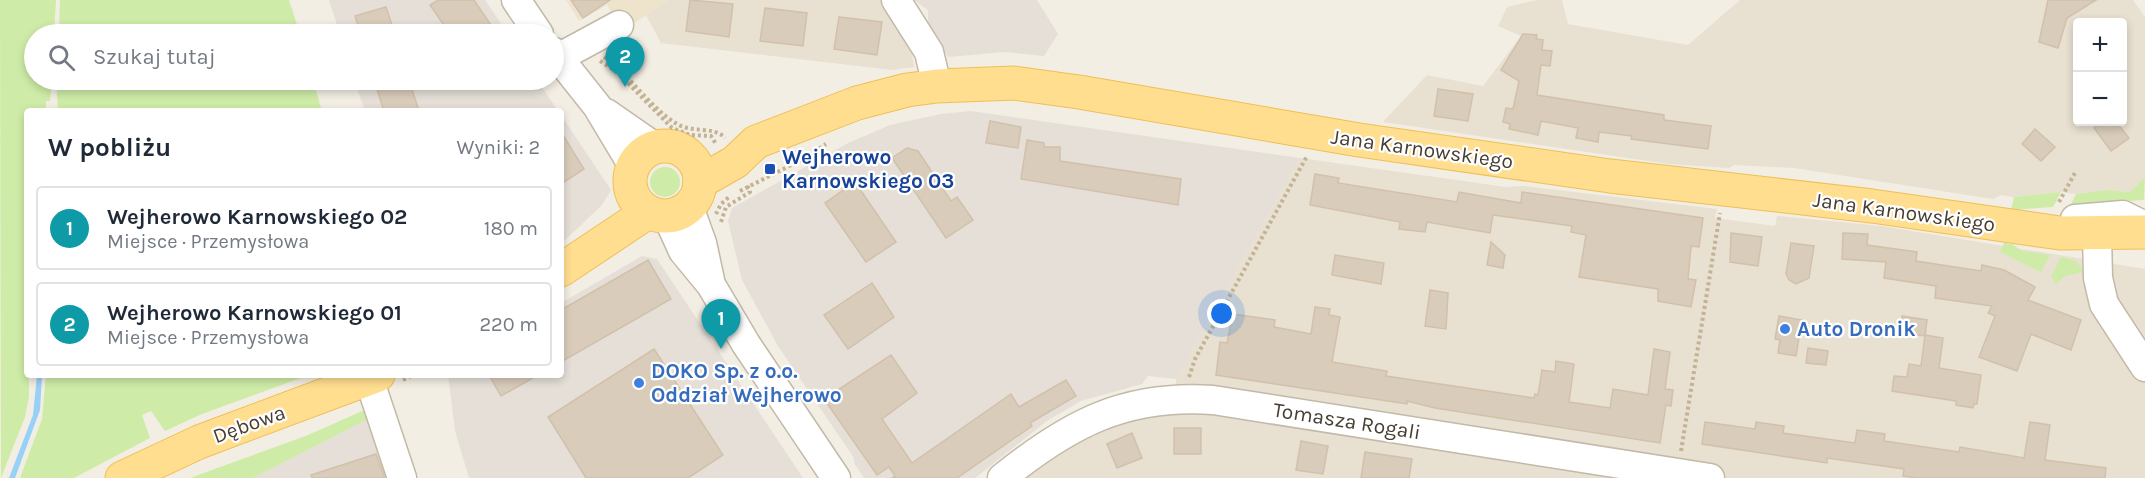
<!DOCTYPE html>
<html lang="pl">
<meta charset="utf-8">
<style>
body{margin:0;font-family:Karla,sans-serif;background:#f2f2f3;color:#1f2937}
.controls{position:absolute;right:18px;top:18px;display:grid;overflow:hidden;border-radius:6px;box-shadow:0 3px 9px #0003}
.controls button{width:54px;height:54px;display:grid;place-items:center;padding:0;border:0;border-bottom:2px solid #e0e1e3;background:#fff;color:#1f2937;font:30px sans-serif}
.you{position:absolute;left:1222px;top:314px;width:21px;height:21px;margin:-15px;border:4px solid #fff;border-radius:50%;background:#1a73e8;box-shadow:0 0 0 9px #1a73e833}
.badge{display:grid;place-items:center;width:39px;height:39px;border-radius:50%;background:#ff2f0e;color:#fff;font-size:20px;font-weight:700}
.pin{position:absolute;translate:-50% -50px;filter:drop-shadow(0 2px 3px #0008)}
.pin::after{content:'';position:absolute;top:32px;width:21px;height:18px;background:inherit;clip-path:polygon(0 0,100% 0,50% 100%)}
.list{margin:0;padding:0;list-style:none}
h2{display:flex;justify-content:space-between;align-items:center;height:78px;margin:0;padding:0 24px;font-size:26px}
h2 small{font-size:20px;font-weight:400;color:#747a83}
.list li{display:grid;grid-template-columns:39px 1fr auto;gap:18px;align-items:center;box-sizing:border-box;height:84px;margin:0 12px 12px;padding:0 12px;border:2px solid #e0e1e3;border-radius:6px}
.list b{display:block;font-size:22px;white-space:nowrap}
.list p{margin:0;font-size:20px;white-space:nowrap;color:#747a83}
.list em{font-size:20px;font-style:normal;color:#747a83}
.icon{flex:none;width:33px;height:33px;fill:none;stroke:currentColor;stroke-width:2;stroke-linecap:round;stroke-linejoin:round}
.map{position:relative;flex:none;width:2145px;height:478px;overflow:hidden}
.search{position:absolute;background:#fff;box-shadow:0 3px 9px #0003;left:24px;top:24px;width:540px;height:66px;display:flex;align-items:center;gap:15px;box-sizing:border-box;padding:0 21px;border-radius:33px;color:#747a83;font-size:22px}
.panel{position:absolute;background:#fff;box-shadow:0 3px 9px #0003;left:24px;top:108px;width:540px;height:270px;border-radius:6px}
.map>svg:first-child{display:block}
</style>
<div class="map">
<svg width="2145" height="478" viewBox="0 0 2145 478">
<rect width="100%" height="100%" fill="#f3eee3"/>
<g fill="#e8e0d0" fill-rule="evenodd">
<path d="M 668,0 L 880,0 L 911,47 L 914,67 L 892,70 L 661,43 L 646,15 Z"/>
<path d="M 1537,0 L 1562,0 L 1568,24 L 1688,45 L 1740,0 L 2133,0 L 2145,17 L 2145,177 L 2130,192 L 2108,190 L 2076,194 L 2061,192 L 2014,197 L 2001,195 L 1993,199 L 1794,168 L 1734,165 L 1729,168 L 1669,164 L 1383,122 L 1427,75 L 1483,86 L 1521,36 L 1498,26 L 1507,7 ZM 2078,22 L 2122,22 L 2122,122 L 2078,122 Z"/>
<path d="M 1300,158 L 1506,187 L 1524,186 L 1717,209 L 1715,218 L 1775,226 L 1777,216 L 1881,226 L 2145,269 L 2145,478 L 1026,478 L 1063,450 L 1118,422 L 1176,411 L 1176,379 Z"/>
</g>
<g fill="#e5dfd8">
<path d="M 329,0 L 485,0 L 508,34 L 340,34 Z"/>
<path d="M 914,0 L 1037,0 L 1058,34 L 1044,56 L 1005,52 L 948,57 L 928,26 L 928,10 Z"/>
<path d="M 354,80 L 537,80 L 558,111 L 365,111 Z"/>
<path d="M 971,111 L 1300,158 L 1176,379 L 1148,376 L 1142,384 L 1081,401 L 1047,421 L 975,478 L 864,478 L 854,463 L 854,458 L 778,346 L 742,280 L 728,221 L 732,208 L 848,143 L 890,125 L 941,114 Z"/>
<path d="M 561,115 L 611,190 L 602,205 L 561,244 Z"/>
<path d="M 642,256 L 657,259 L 803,478 L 469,478 L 455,431 L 448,375 L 561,375 L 561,303 Z"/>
<path d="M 389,408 L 410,478 L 253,478 Z"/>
</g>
<path fill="#eee4cb" d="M 566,0 L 668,0 L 623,31 L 607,5 L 579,21 Z"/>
<g fill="#ceeca7">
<path d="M 0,0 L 56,0 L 54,34 L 34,34 L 34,80 L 52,80 L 50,101 L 46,101 L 46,111 L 27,111 L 29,397 L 25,417 L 1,478 Z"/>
<path d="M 60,0 L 289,0 L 300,34 L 59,34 Z"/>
<path d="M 56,80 L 313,80 L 322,111 L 58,111 Z"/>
<circle cx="665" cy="182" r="15"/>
<path d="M 2145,177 L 2144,200 L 2071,204 L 2076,194 L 2108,190 L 2130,192 Z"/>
<path d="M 2061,192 L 2053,207 L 2011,210 L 2014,197 Z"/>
<path d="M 2004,243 L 2012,244 L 2022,251 L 2050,255 L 2041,272 L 2000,252 Z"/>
<path d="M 2061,257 L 2076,261 L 2084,272 L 2065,276 L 2056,284 L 2051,277 Z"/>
<path d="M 46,375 L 309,375 L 202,414 L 165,431 L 151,411 L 142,415 L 150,438 L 74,478 L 20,478 L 42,419 Z"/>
<path d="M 369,408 L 370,418 L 253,478 L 190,478 L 308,435 Z"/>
</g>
<path fill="#98d1f7" d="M 37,375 L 42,375 L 40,410 L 15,478 L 9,478 L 33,415 Z"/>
<g fill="#d9ccba" stroke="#d1c1aa" stroke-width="1.5">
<path d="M 438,0 L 474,0 L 497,34 L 450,34 L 430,5 Z"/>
<path d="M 571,0 L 610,0 L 583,18 Z"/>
<path d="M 690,0 L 733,4 L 729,37 L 686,31 Z"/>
<path d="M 2048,0 L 2096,0 L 2067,18 L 2058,48 L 2039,42 Z"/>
<path d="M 386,7 L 395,34 L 361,34 L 355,16 Z"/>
<path d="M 765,8 L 807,13 L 803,46 L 760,41 Z"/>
<path d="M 839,17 L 882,22 L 877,55 L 834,49 Z"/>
<path d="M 1523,34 L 1537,35 L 1536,39 L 1543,40 L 1542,50 L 1552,51 L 1550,66 L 1541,65 L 1537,95 L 1664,115 L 1664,120 L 1711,126 L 1708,149 L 1631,139 L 1632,136 L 1599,132 L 1598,142 L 1576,138 L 1578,128 L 1541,121 L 1538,135 L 1509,129 L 1510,124 L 1503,122 L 1506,108 L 1513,109 L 1519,81 L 1501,70 Z"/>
<path d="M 374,80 L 409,80 L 419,111 L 384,111 Z"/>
<path d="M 1438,89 L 1473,94 L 1468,121 L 1434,116 Z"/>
<path d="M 990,121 L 1021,127 L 1018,148 L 986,143 Z"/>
<path d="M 2103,122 L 2116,122 L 2129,138 L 2111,151 L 2094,128 Z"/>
<path d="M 2035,129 L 2055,147 L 2041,161 L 2022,144 Z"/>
<path d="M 561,132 L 584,169 L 561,184 Z"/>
<path d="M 1027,140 L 1044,143 L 1044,147 L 1060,147 L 1060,161 L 1181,179 L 1178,205 L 1021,179 Z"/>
<path d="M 907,148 L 918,151 L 951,201 L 957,197 L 973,220 L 946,238 L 892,158 Z"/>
<path d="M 1315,174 L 1339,178 L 1338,183 L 1457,202 L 1459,192 L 1521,203 L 1522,192 L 1703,218 L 1699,247 L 1691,246 L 1688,279 L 1696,280 L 1691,307 L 1658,301 L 1658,289 L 1579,277 L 1586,235 L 1571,232 L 1572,226 L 1493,215 L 1490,233 L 1427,222 L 1425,232 L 1399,229 L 1400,222 L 1310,205 Z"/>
<path d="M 855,182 L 896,242 L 866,262 L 825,203 Z"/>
<path d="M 1731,233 L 1762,237 L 1758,266 L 1730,262 Z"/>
<path d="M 1843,233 L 1868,234 L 1867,245 L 1917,252 L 1916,261 L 1981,271 L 1982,265 L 2004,270 L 2035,287 L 2028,300 L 2081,320 L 2071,350 L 2031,334 L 2017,371 L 1979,357 L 1995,316 L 1988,313 L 1992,306 L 1935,298 L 1936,286 L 1884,278 L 1886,262 L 1842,259 Z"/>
<path d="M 1491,242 L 1505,255 L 1503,268 L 1487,265 Z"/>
<path d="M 1791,243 L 1814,246 L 1809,278 L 1796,284 L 1789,280 L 1786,274 Z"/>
<path d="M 1335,255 L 1384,263 L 1381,284 L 1332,275 Z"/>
<path d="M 648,260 L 671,299 L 561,362 L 561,310 Z"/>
<path d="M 872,283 L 894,317 L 848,349 L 824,315 Z"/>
<path d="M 1430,290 L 1448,293 L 1446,329 L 1425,326 Z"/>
<path d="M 1315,307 L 1330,309 L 1329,315 L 1340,317 L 1332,362 L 1387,371 L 1386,376 L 1534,398 L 1535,394 L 1538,395 L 1542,370 L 1555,372 L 1556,361 L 1574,364 L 1569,402 L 1610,408 L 1613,389 L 1648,395 L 1654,349 L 1670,352 L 1665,389 L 1673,390 L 1671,406 L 1666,405 L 1660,443 L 1435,408 L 1407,401 L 1407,404 L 1216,375 L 1220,342 L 1227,343 L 1233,314 L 1275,320 L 1274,327 L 1311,334 Z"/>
<path d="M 1779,316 L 1802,320 L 1796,356 L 1778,353 L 1780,340 L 1775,339 Z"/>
<path d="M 1902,316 L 1927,320 L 1925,336 L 1900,333 Z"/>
<path d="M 1925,335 L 1943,338 L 1939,368 L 1981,375 L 1977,404 L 1974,404 L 1973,408 L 1956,405 L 1956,401 L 1892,391 L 1894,376 L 1907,377 L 1909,364 L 1921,366 Z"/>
<path d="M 1808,348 L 1828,351 L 1826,365 L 1806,363 Z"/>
<path d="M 654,349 L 723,455 L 688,478 L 586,478 L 548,417 Z"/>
<path d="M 891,355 L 917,393 L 882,419 L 912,463 L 1011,394 L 1019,407 L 1066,380 L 1076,396 L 1030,423 L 1032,426 L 957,478 L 892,478 L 895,476 L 889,467 L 877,475 L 824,399 Z"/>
<path d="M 489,375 L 538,375 L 501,396 Z"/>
<path d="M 1705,422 L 1755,429 L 1756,422 L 1784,426 L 1783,433 L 1855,443 L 1857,430 L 1885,434 L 1884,441 L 1959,452 L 1960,447 L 2024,458 L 2030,422 L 2050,425 L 2045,460 L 2106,468 L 2105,478 L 1917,478 L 1903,476 L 1904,469 L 1827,458 L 1827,463 L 1702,444 Z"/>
<rect x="1174" y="428" width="27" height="26"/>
<path d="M 1132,433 L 1142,458 L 1117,468 L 1107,444 Z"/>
<path d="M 1301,441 L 1328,446 L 1323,474 L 1296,470 Z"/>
<path d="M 1365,452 L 1412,459 L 1409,478 L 1361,478 Z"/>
<path d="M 376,454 L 385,478 L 312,478 L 311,475 Z"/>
</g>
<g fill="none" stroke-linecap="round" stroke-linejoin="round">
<g stroke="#c2b9a7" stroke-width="31">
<g id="minor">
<path d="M 516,0 L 539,34"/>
<path d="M 896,0 L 929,52 L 937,86"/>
<path d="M 554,52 L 597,106 L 633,166"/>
<path d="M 558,58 L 619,25"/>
<path d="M 606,113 L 655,147"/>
<path d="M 689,207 L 702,243 L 710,280"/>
<path d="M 667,216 L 683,251 L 711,285 L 746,344 L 836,478"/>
<path d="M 2075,219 L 2123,215 L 2145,226"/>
<path d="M 2097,235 L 2098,278 L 2104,304 L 2145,367"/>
<path d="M 369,379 L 402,478"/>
<path d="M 1002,478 C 1069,424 1125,394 1213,400 L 1710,478"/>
</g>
</g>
<g stroke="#efbf55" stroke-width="35">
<g id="major">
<circle cx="665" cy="181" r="35"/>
<path d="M 700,182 L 735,162 L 756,142 L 857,103 L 907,90 L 937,86 L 1014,83 L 1079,92 L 1359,140 L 1610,176 L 1872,206 L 2060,233 L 2145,232"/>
<path d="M 561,270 L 648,212"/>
<path d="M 122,478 L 199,442 L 378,375"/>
</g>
</g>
<g stroke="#c3b294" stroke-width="4" stroke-dasharray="3 3" stroke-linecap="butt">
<path d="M 604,57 C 631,76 649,107 677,124 C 691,133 715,126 725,138"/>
<path d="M 600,61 L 616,71 L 672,128 L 690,135 L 711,136 L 716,144"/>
<path d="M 740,191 L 805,158 L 826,144"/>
<path d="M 2059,202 L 2076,171"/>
<path d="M 716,214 L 721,204 L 729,197"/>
<path d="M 721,222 L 726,207 L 750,192 L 747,185"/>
<path d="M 1189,377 L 1195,359 L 1307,156"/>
<path d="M 403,380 L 413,375"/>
<path d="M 1681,451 L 1720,213"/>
</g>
<use href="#minor" stroke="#fff" stroke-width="28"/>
<use href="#major" stroke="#ffde90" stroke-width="33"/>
</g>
<rect fill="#1a4fb4" stroke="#fff" stroke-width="2" x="764" y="163" width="12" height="12" rx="3"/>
<g fill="#3f7fe0" stroke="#fff" stroke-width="2">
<circle cx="1785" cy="329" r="6"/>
<circle cx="639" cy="383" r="6"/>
</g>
<g text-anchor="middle" stroke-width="4.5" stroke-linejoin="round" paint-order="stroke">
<g font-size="21" fill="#463e32" stroke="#fff">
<text transform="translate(1422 149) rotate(8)" y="7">Jana Karnowskiego</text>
<text transform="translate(1904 212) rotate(8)" y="7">Jana Karnowskiego</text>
<text transform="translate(1347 421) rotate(9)" y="7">Tomasza Rogali</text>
<text transform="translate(249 424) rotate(-20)" y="7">Dębowa</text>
</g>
<g font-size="21" font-weight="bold" fill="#164399" stroke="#fff" text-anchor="start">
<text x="782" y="164">Wejherowo<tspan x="782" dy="24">Karnowskiego 03</tspan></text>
</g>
<g font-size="21" font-weight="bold" fill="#366cbe" stroke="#fff" text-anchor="start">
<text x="1797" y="336">Auto Dronik</text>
<text x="651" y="378">DOKO Sp. z o.o.<tspan x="651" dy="24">Oddział Wejherowo</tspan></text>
</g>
</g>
</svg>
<div class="controls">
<button>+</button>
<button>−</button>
</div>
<div class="you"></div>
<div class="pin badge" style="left:721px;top:349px;background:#0f9aa8">1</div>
<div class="pin badge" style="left:625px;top:87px;background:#0f9aa8">2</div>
<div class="search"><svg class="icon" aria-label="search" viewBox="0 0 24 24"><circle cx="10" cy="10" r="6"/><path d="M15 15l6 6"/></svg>Szukaj tutaj</div>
<section class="panel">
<h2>W pobliżu<small>Wyniki: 2</small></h2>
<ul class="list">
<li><span class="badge" style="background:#0f9aa8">1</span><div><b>Wejherowo Karnowskiego 02</b><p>Miejsce · Przemysłowa</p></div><em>180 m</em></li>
<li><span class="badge" style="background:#0f9aa8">2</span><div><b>Wejherowo Karnowskiego 01</b><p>Miejsce · Przemysłowa</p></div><em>220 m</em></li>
</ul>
</section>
</div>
